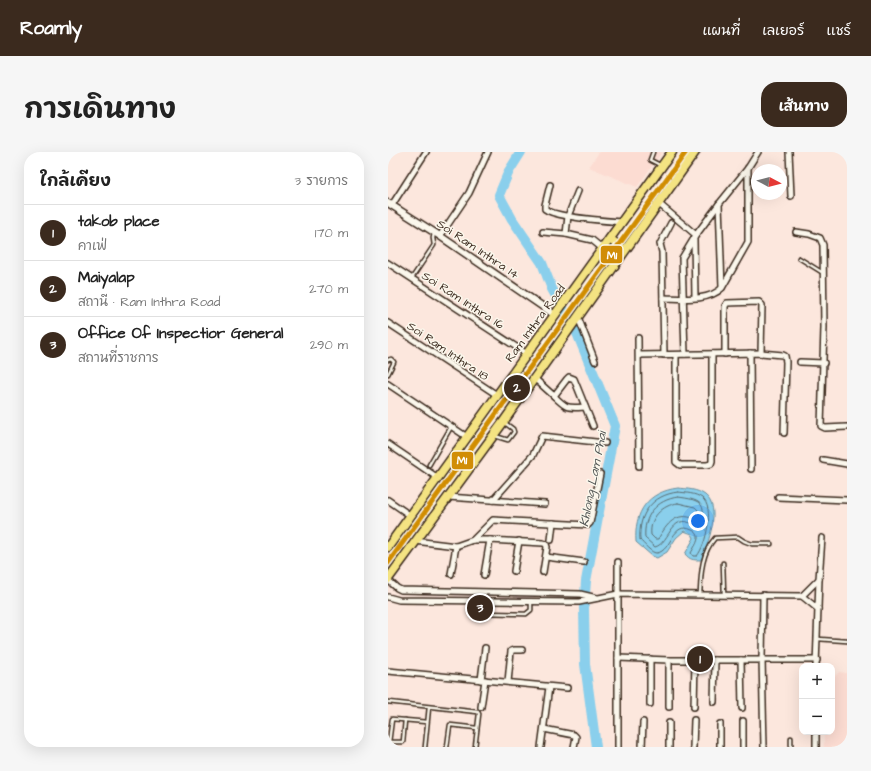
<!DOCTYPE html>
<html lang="th">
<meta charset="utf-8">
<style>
body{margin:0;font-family:"Architects Daughter","Playpen Sans Thai",sans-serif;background:#f6f6f6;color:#222}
.controls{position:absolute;right:12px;bottom:12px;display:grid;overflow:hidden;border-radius:8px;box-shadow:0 4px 16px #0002}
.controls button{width:36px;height:36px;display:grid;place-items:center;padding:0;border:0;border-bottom:1px solid #e0e0e0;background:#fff;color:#222;font:20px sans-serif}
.compass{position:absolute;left:363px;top:12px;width:36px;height:36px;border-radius:50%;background:#fff;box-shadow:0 4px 16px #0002;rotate:97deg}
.you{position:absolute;left:310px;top:369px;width:14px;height:14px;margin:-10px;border:3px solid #fff;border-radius:50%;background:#1a73e8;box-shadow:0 0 0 6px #1a73e833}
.badge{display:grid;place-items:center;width:26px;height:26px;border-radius:50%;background:#3b2a1e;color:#fff;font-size:13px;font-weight:700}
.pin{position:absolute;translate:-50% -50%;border:2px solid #fff;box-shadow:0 1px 4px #0006}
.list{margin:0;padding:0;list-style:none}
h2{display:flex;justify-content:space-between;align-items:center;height:52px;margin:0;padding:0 16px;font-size:17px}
h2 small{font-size:13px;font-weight:400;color:#767676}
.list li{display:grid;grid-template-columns:26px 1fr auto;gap:12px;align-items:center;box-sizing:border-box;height:56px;padding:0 16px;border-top:1px solid #e0e0e0}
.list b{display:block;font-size:15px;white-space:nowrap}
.list p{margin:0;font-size:13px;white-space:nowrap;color:#767676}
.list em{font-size:13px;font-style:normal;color:#767676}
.map{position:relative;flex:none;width:459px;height:595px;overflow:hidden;border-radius:16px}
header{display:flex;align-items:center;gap:24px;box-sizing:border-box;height:56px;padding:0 20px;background:#3b2a1e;color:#fff}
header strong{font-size:19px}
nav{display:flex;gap:22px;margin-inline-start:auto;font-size:14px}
.intro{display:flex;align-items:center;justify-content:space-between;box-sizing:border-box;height:96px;padding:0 24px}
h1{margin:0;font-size:28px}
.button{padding:10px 18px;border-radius:16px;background:#3b2a1e;color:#fff;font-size:14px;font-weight:700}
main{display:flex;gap:24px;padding:0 24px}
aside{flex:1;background:#fff;border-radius:16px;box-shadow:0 4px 16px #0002}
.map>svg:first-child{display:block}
</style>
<header>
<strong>Roamly</strong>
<nav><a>แผนที่</a><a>เลเยอร์</a><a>แชร์</a></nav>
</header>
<div class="intro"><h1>การเดินทาง</h1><a class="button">เส้นทาง</a></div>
<main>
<aside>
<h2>ใกล้เคียง<small>3 รายการ</small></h2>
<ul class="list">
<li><span class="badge">1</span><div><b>takob place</b><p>คาเฟ่</p></div><em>170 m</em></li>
<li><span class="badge">2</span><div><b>Maiyalap</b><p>สถานี · Ram Inthra Road</p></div><em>270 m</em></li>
<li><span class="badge">3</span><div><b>Office Of Inspectior General</b><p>สถานที่ราชการ</p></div><em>290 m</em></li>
</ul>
</aside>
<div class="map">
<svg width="459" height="595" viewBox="0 0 459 595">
<rect width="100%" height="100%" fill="#fce7dd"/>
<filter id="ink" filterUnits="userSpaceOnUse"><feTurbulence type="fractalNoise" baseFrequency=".025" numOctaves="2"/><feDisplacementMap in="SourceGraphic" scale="8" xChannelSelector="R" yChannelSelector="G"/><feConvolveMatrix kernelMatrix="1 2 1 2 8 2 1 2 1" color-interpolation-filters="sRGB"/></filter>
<g filter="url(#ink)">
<g fill="#fcdcd2">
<path d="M 211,0 L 274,0 L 249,35 L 201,15 Z"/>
<path d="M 451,520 L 459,521 L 459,595 L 436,595 L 436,580 L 444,580 L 444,527 Z"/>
</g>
<path fill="#8acfec" stroke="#6a8d9a" d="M 290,336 C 299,337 309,337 317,343 C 334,356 320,392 313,408 C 305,408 302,408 297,402 L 306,386 L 304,382 L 296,379 L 288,386 L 279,400 L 269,406 L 264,404 L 248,390 C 246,360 259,340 290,336 Z"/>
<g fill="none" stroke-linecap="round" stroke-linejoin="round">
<g stroke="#5b6c70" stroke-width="1">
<path d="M 290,340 C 298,341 307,341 314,346 C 327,355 318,393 309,404 L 305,404 L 303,401 C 305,397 311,389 310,384 C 309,381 307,379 304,378 C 284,368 284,399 269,401 C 264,402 255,391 252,388 C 250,362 264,343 290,340 Z"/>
<path d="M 290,345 C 314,348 318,351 314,375 L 311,376 C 283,355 283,391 267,395 L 257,386 C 255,364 268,348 290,345 Z"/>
<path d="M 290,351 L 307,355 L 310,358 L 309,366 L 307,367 C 288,359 279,372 270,387 L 267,387 L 263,383 C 261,366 274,353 290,351 Z"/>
</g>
<path stroke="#8acfec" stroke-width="10" d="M 133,0 L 121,19 L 111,43 L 124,67 L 154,111 L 164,137 L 189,181 L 227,274 L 198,429 L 196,456 L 197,512 L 208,595"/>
<g stroke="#3b2a1e" stroke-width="5.5">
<g id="service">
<path d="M 265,0 L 262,8 L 272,13"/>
<path d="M 411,106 L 435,121"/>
<path d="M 24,126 L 46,93 L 45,86 L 46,81"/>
<path d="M 0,208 L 3,207 L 6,210 L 0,222"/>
<path d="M 107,284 L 120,288 L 126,280 L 125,277 L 117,271"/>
<path d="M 41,313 L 63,275"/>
<path d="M 335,411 L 336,443"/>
<path d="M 312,442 C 313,422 313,402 327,386 L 350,385 L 356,389 L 364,392 L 383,392"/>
<path d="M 96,461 L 138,462 L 143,458 L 143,450"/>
<path d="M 430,487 L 459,489"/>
<path d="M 0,550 L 90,560 L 91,562 L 87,595"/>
<path d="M 0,590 L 1,590 L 4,567 L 39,570"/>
<path d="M 1,590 L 15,590 L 17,568"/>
<path d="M 37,595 L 41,555"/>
<path d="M 59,595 L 62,573 L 89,576"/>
<path d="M 403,595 L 403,586"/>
</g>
</g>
<g stroke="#3b2a1e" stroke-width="8">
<g id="minor">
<path d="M 401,0 L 403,44"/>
<path d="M 162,33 L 157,53 L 157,57 C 166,65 220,69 234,70"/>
<path d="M 270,51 L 308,83"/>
<path d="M 331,52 L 334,135"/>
<path d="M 4,53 L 38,0"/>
<path d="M 155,80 L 178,82 L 180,64 L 190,39"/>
<path d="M 408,80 L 421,82 L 432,86 L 435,93 L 436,175 L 433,274 L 437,276 L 459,275"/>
<path d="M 178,82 L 204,88 L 215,97"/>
<path d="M 52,84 L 81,41 L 100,0"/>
<path d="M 306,88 L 307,145"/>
<path d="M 0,111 L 139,202"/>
<path d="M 275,146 C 293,146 320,150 334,136 L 360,90 L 360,16"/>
<path d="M 190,165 L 207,209"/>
<path d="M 0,171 L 109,243"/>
<path d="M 250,186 L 251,314"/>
<path d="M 362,201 L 363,317"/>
<path d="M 297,202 L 294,106 L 308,83 L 331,52 L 360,16 L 370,0"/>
<path d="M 337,202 L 337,154 L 339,151 L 371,150 L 374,153 L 373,201"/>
<path d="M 251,203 L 373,201 L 395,203 L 397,204 L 398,210 L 396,281"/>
<path d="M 276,203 L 274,100 L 272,92 L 283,71"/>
<path d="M 288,203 L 288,310 L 292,313 L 319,313 L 323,312 L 324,309 L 324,202"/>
<path d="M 412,210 L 436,211"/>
<path d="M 146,226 L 166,244 L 179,227 L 181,225 L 186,227 L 205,274"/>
<path d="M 0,232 L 79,285"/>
<path d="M 166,244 C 179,257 179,256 197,255"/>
<path d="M 0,292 L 50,326"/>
<path d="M 435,308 L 459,312"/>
<path d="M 60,345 L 157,352"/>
<path d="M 390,345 L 459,348"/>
<path d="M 0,348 L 23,364"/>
<path d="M 105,348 L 145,303 L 154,284 L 217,291"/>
<path d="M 85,388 L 105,368 L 200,373 L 202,371 L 212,322"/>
<path d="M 163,388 L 165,371"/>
<path d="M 27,389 L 68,394 L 85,388 L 102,388 L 155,391 L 158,392 L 159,395 L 155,420"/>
<path d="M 158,405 L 196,410"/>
<path d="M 126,419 L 131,389"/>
<path d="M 63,422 L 68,394"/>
<path d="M 96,423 L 102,388"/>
<path d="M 0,428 L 9,436 L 13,438 L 192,442 L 209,446"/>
<path d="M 375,443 L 374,507 L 376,595"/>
<path d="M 414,444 L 430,457"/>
<path d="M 0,445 L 11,448 L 191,450 L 230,442 L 414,444 L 431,427"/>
<path d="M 230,506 L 281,508 L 429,508"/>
<path d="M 353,508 L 354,556"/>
<path d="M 428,514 L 431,427 L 434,386"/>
<path d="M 0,519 L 179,536"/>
<path d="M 93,528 L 97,496"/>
<path d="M 120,530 L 123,499 L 126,498 L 134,498"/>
<path d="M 326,550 L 327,508"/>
<path d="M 262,552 L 262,507"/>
<path d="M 93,555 L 97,528"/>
<path d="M 281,555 L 281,508"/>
<path d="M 306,555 L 307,508"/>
<path d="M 156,577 L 186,583 L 188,585 L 186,595"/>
<path d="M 153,595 L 161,535"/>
<path d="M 230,595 L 230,410"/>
<path d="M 254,595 L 255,570"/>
<path d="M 281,595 L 281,571"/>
<path d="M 305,595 L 306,568"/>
<path d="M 332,595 L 332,572"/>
<path d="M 355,595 L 355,569"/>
<path d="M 428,595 L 428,580"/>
</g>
</g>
<g stroke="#3b2a1e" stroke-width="9">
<path id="tertiary" d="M 0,51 L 52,84 L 167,163"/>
</g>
<g stroke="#3b2a1e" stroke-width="11">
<g id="primary">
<path d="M 222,87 L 236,98"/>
<path d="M 68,300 L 84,312"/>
<path d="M 0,395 L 284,0"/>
<path d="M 0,427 L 116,269 L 307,0"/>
</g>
</g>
<use href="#service" stroke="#fbf7ec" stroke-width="2.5"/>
<use href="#minor" stroke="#fbf7ec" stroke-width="5"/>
<use href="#tertiary" stroke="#fbf7ec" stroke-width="6"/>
<use href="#primary" stroke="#f4e382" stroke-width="8"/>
<g stroke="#fbf7ec" stroke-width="8">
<path id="metro-1" d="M 0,411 L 298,0"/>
</g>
<use href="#metro-1" stroke="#d18d06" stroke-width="5"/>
</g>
</g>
<g text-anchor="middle" stroke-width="3" stroke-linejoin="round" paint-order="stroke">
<g font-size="12" fill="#3b2a1e" stroke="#fbf7ec">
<text transform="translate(90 97) rotate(34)" y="4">Soi Ram Inthra 14</text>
<text transform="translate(75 148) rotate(33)" y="4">Soi Ram Inthra 16</text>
<text transform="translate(147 171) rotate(-54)" y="4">Ram Inthra Road</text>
<text transform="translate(60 199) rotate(34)" y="4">Soi Ram Inthra 18</text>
</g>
<g font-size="13" font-style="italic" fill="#4f5352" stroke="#fbf7ec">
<text transform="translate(204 327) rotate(-79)" y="5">Khlong Lam Phai</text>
</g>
</g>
<g stroke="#fbf7ec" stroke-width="1.5">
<rect x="212" y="93" width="23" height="19" rx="4" fill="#d18d06"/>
<rect x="63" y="299" width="23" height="19" rx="4" fill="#d18d06"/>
</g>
<g font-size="11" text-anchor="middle" font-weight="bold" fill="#fff">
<text x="224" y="107">M1</text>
<text x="74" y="312">M1</text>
</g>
</svg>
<div class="controls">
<button>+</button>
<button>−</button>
</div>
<svg class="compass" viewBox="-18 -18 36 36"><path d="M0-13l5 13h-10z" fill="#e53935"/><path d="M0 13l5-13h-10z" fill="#767676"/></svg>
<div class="you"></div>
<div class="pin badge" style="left:312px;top:507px">1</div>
<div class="pin badge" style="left:129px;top:236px">2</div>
<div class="pin badge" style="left:92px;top:456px">3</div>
</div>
</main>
